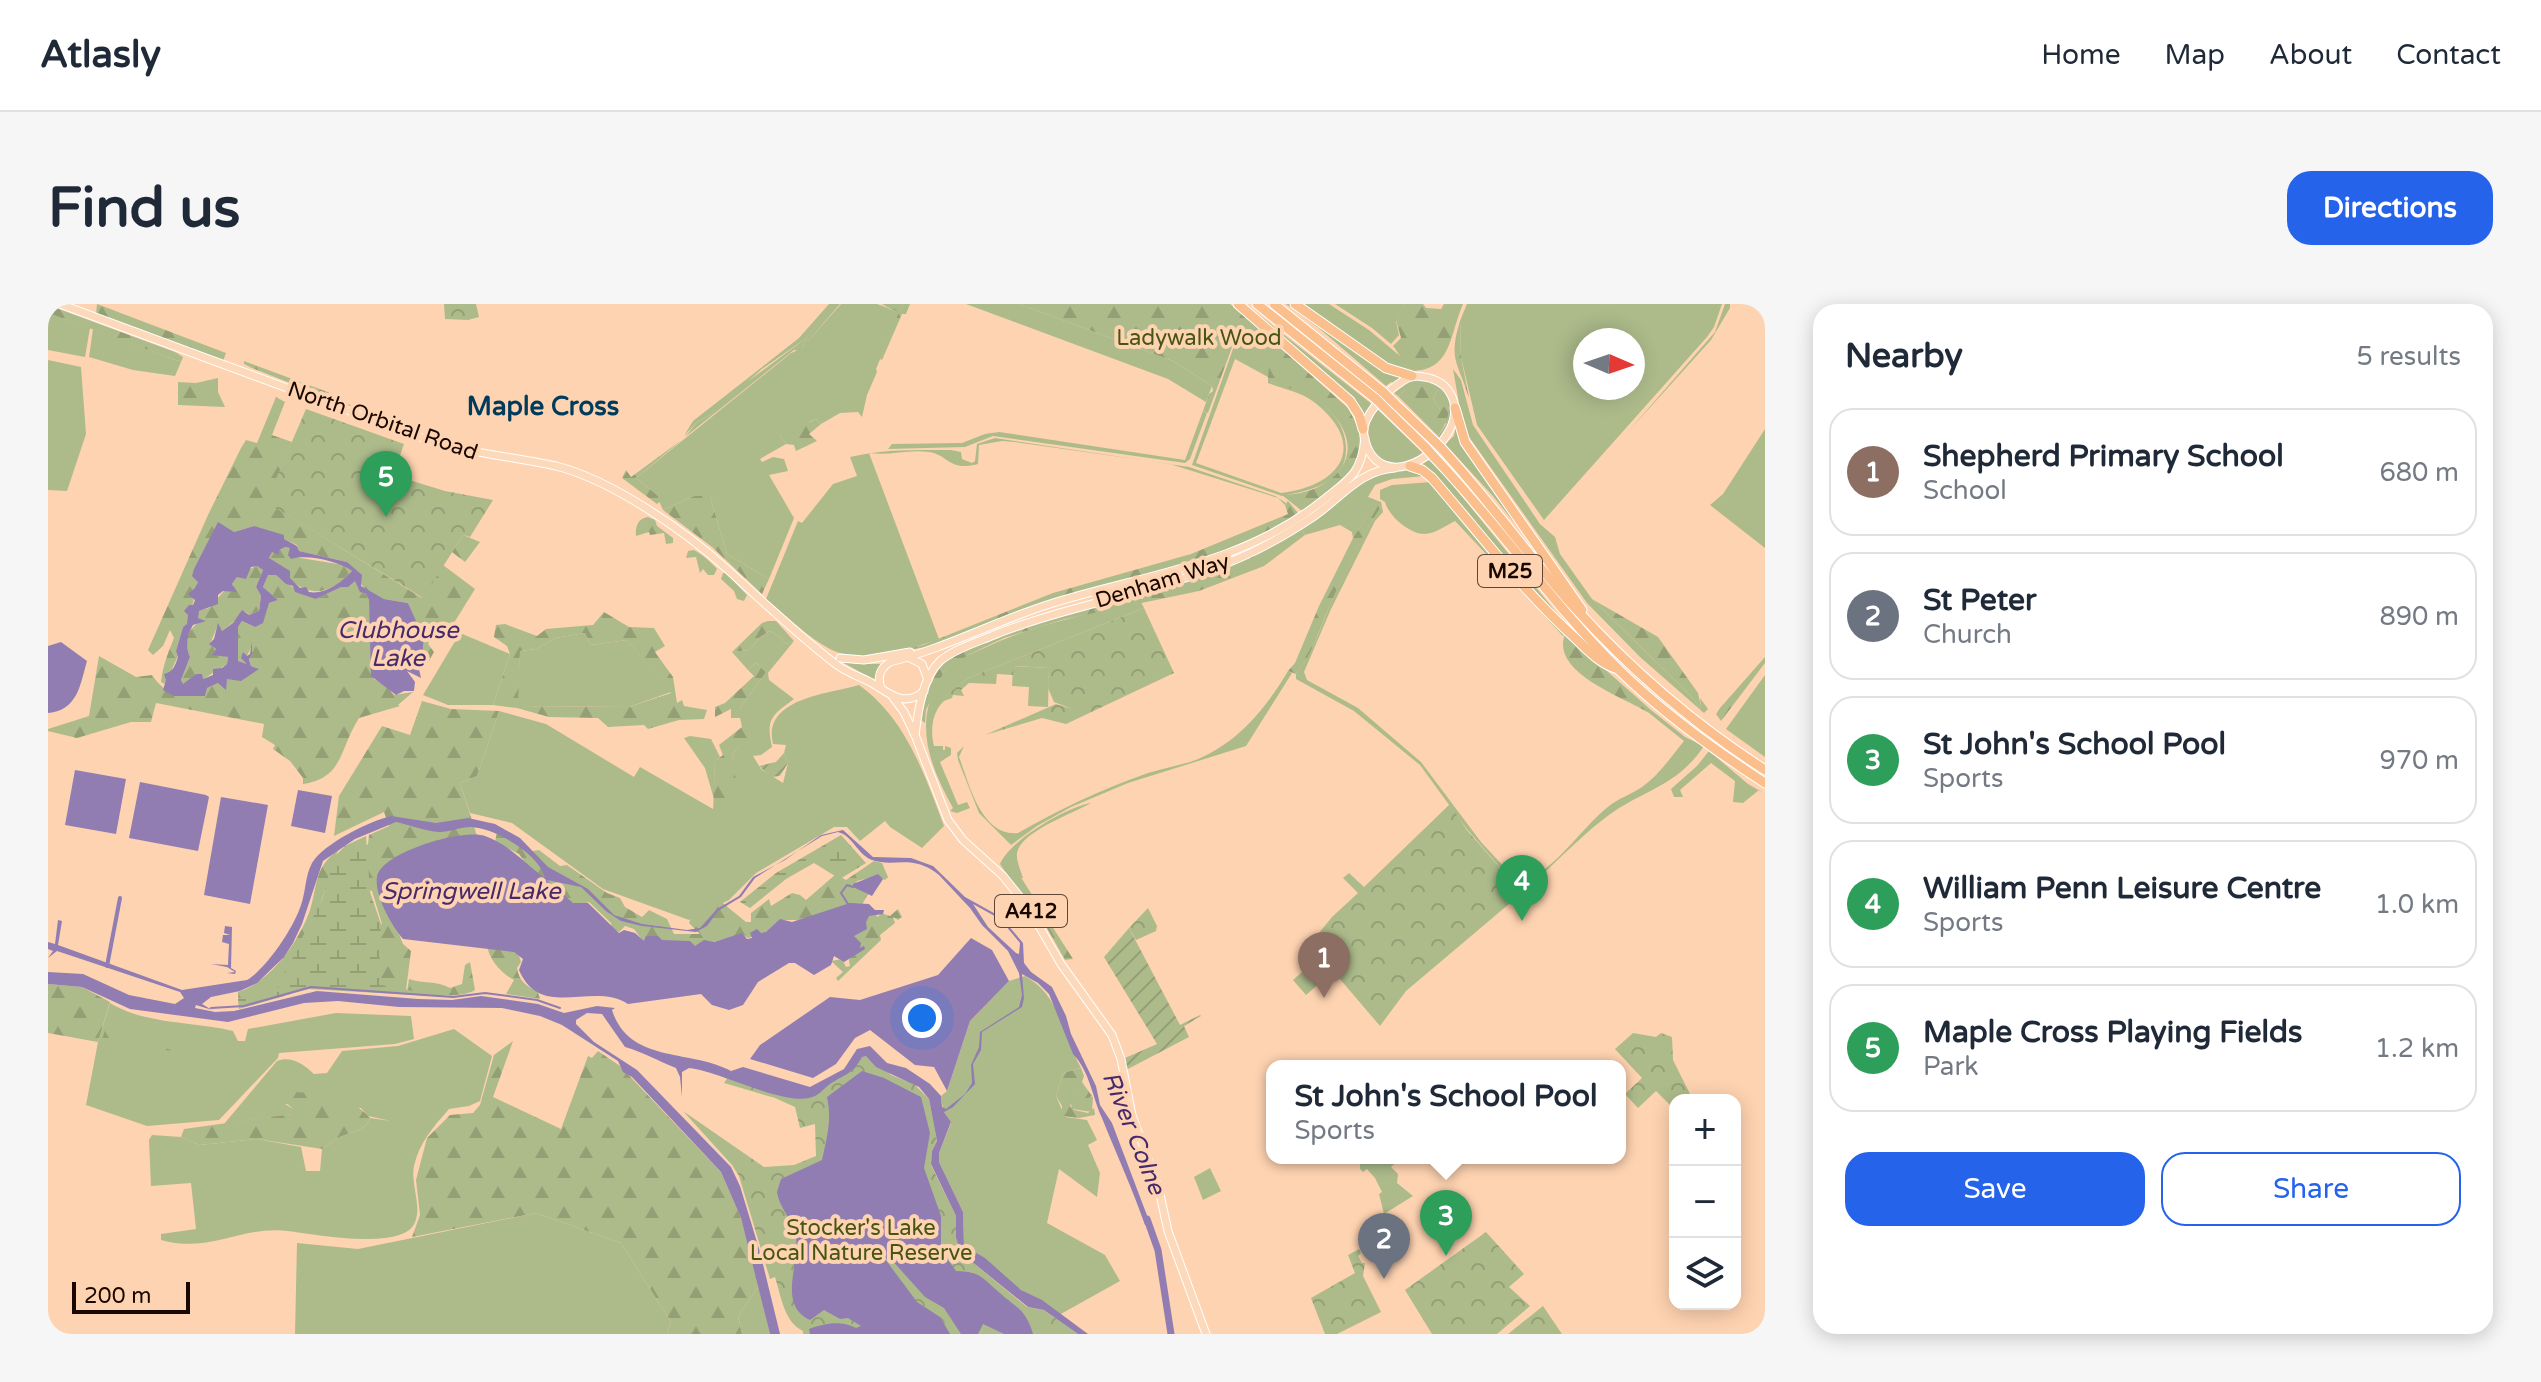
<!DOCTYPE html>
<meta charset="utf-8">
<style>
body{margin:0;font-family:"Varela Round",sans-serif;background:#f6f6f7;color:#1f2937}
.controls{position:absolute;right:24px;bottom:24px;display:grid;overflow:hidden;border-radius:16px;box-shadow:0 4px 20px #0003}
.controls button{width:72px;height:72px;display:grid;place-items:center;padding:0;border:0;border-bottom:2px solid #e0e1e3;background:#fff;color:#1f2937;font:40px sans-serif}
.compass{position:absolute;left:1525px;top:24px;width:72px;height:72px;border-radius:50%;background:#fff;box-shadow:0 4px 20px #0003;rotate:92deg}
.scale{position:absolute;left:24px;bottom:20px;width:118px;box-sizing:border-box;padding-left:8px;border:4px solid #190800;border-top:0;font-size:22px;line-height:28px;white-space:nowrap;color:#190800;-webkit-text-stroke:6px #fed3b1;paint-order:stroke}
.you{position:absolute;left:874px;top:714px;width:28px;height:28px;margin:-20px;border:6px solid #fff;border-radius:50%;background:#1a73e8;box-shadow:0 0 0 12px #1a73e833}
.badge{display:grid;place-items:center;width:52px;height:52px;border-radius:50%;background:#2563eb;color:#fff;font-size:26px;font-weight:700}
.pin{position:absolute;translate:-50% -66px;filter:drop-shadow(0 2px 4px #0008)}
.pin::after{content:'';position:absolute;top:42px;width:28px;height:24px;background:inherit;clip-path:polygon(0 0,100% 0,50% 100%)}
.popup{position:absolute;left:1218px;top:756px;width:360px;height:104px;box-sizing:border-box;display:grid;place-content:center;border-radius:16px;background:#fff;filter:drop-shadow(0 2px 6px #0005);font-size:26px;white-space:nowrap;color:#747a83}
.popup b{font-size:30px;color:#1f2937}
.popup::after{content:'';position:absolute;left:50%;top:100%;margin-left:-16px;border:16px solid transparent;border-top-color:#fff}
.list{margin:0;padding:0;list-style:none}
h2{display:flex;justify-content:space-between;align-items:center;height:104px;margin:0;padding:0 32px;font-size:34px}
h2 small{font-size:26px;font-weight:400;color:#747a83}
.list li{display:grid;grid-template-columns:52px 1fr auto;gap:24px;align-items:center;box-sizing:border-box;height:128px;margin:0 16px 16px;padding:0 16px;border:2px solid #e0e1e3;border-radius:24px}
.list b{display:block;font-size:30px;white-space:nowrap}
.list p{margin:0;font-size:26px;white-space:nowrap;color:#747a83}
.list em{font-size:26px;font-style:normal;color:#747a83}
.actions{display:flex;gap:16px;padding:24px 32px}
.actions a{flex:1;padding:18px 0;border:2px solid #2563eb;border-radius:24px;text-align:center;font-size:28px;color:#2563eb}
.actions .main{background:#2563eb;color:#fff}
.icon{flex:none;width:44px;height:44px;fill:none;stroke:currentColor;stroke-width:2;stroke-linecap:round;stroke-linejoin:round}
.map{position:relative;flex:none;width:1717px;height:1030px;overflow:hidden;border-radius:24px}
header{display:flex;align-items:center;gap:48px;box-sizing:border-box;height:112px;padding:0 40px;background:#fff;border-bottom:2px solid #e0e1e3}
header strong{font-size:38px}
nav{display:flex;gap:44px;margin-inline-start:auto;font-size:28px}
.intro{display:flex;align-items:center;justify-content:space-between;box-sizing:border-box;height:192px;padding:0 48px}
h1{margin:0;font-size:56px}
.button{padding:20px 36px;border-radius:24px;background:#2563eb;color:#fff;font-size:28px;font-weight:700}
main{display:flex;gap:48px;padding:0 48px}
aside{flex:1;background:#fff;border-radius:24px;box-shadow:0 4px 20px #0003}
.map>svg:first-child{display:block}
</style>
<header>
<strong>Atlasly</strong>
<nav><a>Home</a><a>Map</a><a>About</a><a>Contact</a></nav>
</header>
<div class="intro"><h1>Find us</h1><a class="button">Directions</a></div>
<main>
<div class="map">
<svg width="1717" height="1030" viewBox="0 0 1717 1030">
<defs>
<pattern id="forest-firs" width="22" height="20" patternUnits="userSpaceOnUse" patternTransform="scale(2)"><rect width="22" height="20" fill="#adbb8b"/><path d="M5 1l3.5 6h-7zM16 11l3.5 6h-7z" fill="#949f76"/></pattern>
<pattern id="wetland-marsh" width="20" height="14" patternUnits="userSpaceOnUse" patternTransform="scale(2)"><rect width="20" height="14" fill="#adbb8b"/><path d="M1 5h8M5 5V1M11 12h8M15 12V8" fill="none" stroke="#949f76"/></pattern>
<pattern id="park-crowns" width="20" height="18" patternUnits="userSpaceOnUse" patternTransform="scale(2)"><rect width="20" height="18" fill="#adbb8b"/><path d="M2 6a3 3 0 1 1 6 0M12 15a3 3 0 1 1 6 0" fill="none" stroke="#949f76"/></pattern>
<pattern id="garden-furrows" width="10" height="10" patternUnits="userSpaceOnUse" patternTransform="scale(2)"><rect width="10" height="10" fill="#adbb8b"/><path d="M-1 1l2-2M0 10L10 0M9 11l2-2" fill="none" stroke="#949f76"/></pattern>
</defs>
<rect width="100%" height="100%" fill="#fed3b1"/>
<g fill="#adbb8b" fill-rule="evenodd">
<path d="M 781,0 L 788,0 L 757,35 L 714,65 L 664,110 L 649,118 L 636,132 L 645,117 L 751,34 Z"/>
<path d="M 793,0 L 829,0 L 849,8 L 834,0 L 855,0 L 828,65 L 829,68 L 819,91 L 814,113 L 810,108 L 792,109 L 773,120 L 768,115 L 732,131 L 738,140 L 712,155 L 714,158 L 725,153 L 736,155 L 740,167 L 721,171 L 746,214 L 721,275 L 679,250 L 662,192 L 646,192 L 615,206 L 608,190 L 588,174 L 743,49 L 755,44 L 756,38 L 761,36 Z"/>
<path d="M 918,0 L 971,0 L 1125,57 L 1164,82 L 1158,98 L 1120,75 Z"/>
<path d="M 1197,0 L 1325,101 L 1315,116 L 1311,107 Z"/>
<path d="M 1238,0 L 1244,0 L 1342,70 L 1355,74 L 1346,80 L 1343,78 L 1338,82 L 1272,25 Z"/>
<path d="M 1256,0 L 1281,0 L 1321,26 L 1352,52 L 1361,67 L 1343,63 Z"/>
<path d="M 1287,0 L 1357,0 L 1348,17 L 1351,31 L 1343,40 L 1324,24 Z"/>
<path d="M 1419,0 L 1674,0 L 1666,23 L 1659,33 L 1496,216 L 1429,121 L 1413,53 L 1412,17 ZM 1537,36 L 1585,36 L 1585,84 L 1537,84 Z"/>
<path d="M 1677,0 L 1682,0 L 1682,4 L 1663,36 L 1578,130 L 1667,28 Z"/>
<path d="M 0,9 L 42,24 L 37,53 L 0,46 Z"/>
<path d="M 45,25 L 133,58 L 127,72 L 85,66 L 41,53 Z"/>
<path d="M 1192,25 L 1221,49 L 1223,77 C 1236,82 1252,84 1264,92 C 1279,102 1294,117 1297,135 C 1305,178 1265,186 1234,192 L 1144,161 ZM 1187,55 L 1220,73 L 1220,79 C 1235,85 1253,88 1266,98 C 1321,141 1293,182 1233,189 L 1148,159 Z"/>
<path d="M 0,56 L 33,63 L 38,130 L 19,187 L 0,186 Z"/>
<path d="M 1405,65 L 1413,76 L 1425,121 L 1492,220 L 1507,233 L 1512,250 L 1544,295 L 1646,395 L 1653,406 L 1652,394 L 1660,405 L 1656,409 L 1592,353 L 1539,299 L 1419,130 L 1415,122 Z"/>
<path d="M 1373,75 C 1409,79 1409,110 1392,135 L 1390,132 L 1398,120 L 1392,105 L 1385,95 L 1390,85 L 1357,86 L 1350,92 L 1346,89 L 1362,77 Z"/>
<path d="M 1329,105 L 1376,150 C 1369,154 1360,161 1353,161 C 1320,161 1312,128 1329,105 Z"/>
<path d="M 1155,107 L 1159,109 L 1142,155 L 1137,159 L 945,132 L 917,143 L 840,145 L 844,140 L 914,139 L 937,130 L 951,128 L 1137,156 Z"/>
<path d="M 1408,121 L 1492,251 L 1445,192 L 1397,140 L 1406,132 Z"/>
<path d="M 1717,125 L 1717,244 L 1662,201 L 1675,190 Z"/>
<path d="M 947,134 L 1141,163 L 1227,192 L 1238,199 L 1237,201 L 1230,194 L 1122,160 L 967,138 L 954,137 L 931,141 L 930,160 C 901,168 901,151 881,148 C 861,145 840,152 821,149 L 891,335 C 860,346 813,361 782,345 C 759,333 738,311 718,295 L 750,217 L 754,219 L 785,180 L 809,172 L 802,153 C 835,145 869,146 903,146 L 913,148 L 914,155 L 924,159 L 927,157 L 929,140 Z"/>
<path d="M 1381,156 L 1399,174 L 1524,328 L 1370,162 Z"/>
<path d="M 1363,165 L 1376,172 L 1344,175 L 1327,181 L 1320,193 L 1333,198 L 1335,208 L 1327,217 L 1283,305 L 1256,368 L 1259,376 L 1310,404 L 1373,458 L 1433,538 L 1472,580 C 1509,565 1531,526 1561,502 C 1571,494 1584,490 1594,483 C 1611,471 1623,453 1636,437 L 1601,409 L 1603,406 L 1637,433 L 1656,442 C 1628,484 1593,486 1557,514 C 1528,536 1502,565 1474,589 L 1418,524 L 1372,461 L 1306,407 L 1248,375 L 1248,370 C 1265,350 1273,322 1283,298 C 1297,265 1313,232 1333,203 L 1329,199 L 1305,234 L 1304,228 L 1292,221 L 1257,231 L 1253,224 L 1309,181 L 1337,166 Z"/>
<path d="M 1384,178 L 1517,330 L 1515,332 L 1407,217 C 1399,221 1386,230 1377,230 C 1361,230 1341,212 1337,198 L 1332,195 L 1332,186 L 1344,181 Z"/>
<path d="M 1093,298 L 1096,304 L 920,374 L 895,395 L 896,397 C 884,408 882,426 886,442 L 895,442 L 895,446 L 897,446 L 897,442 L 903,444 L 903,451 L 892,458 L 910,501 L 919,498 L 922,504 L 909,509 L 902,507 L 905,504 C 885,468 868,429 885,388 C 888,382 892,372 897,366 C 905,357 922,350 934,345 C 984,321 1038,310 1093,298 Z"/>
<path d="M 722,327 L 732,333 L 738,340 L 746,337 L 720,369 L 721,376 L 746,395 C 723,412 718,415 724,443 L 713,451 L 705,452 L 713,465 L 735,479 L 740,459 L 736,449 L 738,441 L 725,440 C 714,394 781,390 811,381 C 858,415 876,469 896,522 L 874,544 L 842,523 L 837,517 L 812,537 L 799,523 L 786,523 L 708,569 L 681,596 L 641,616 L 555,585 L 464,519 L 422,509 L 412,479 L 429,472 L 451,407 L 498,420 L 586,473 L 592,463 L 665,505 L 685,460 L 684,451 C 697,434 700,424 692,404 L 718,368 L 708,359 L 700,366 L 684,348 L 701,346 L 712,333 Z"/>
<path d="M 412,329 L 462,350 L 445,401 L 400,401 L 375,391 Z"/>
<path d="M 537,329 L 543,341 L 579,336 L 623,388 L 581,403 L 469,402 L 472,347 L 488,345 L 508,334 Z"/>
<path d="M 787,354 L 808,360 L 832,360 L 828,377 Z"/>
<path d="M 965,362 L 1001,364 L 1000,403 L 980,402 L 981,383 L 964,382 Z"/>
<path d="M 1240,367 L 1244,369 L 1198,442 L 1080,479 L 1023,503 L 989,522 L 963,541 L 931,509 L 910,456 L 909,449 L 916,442 L 911,453 C 921,479 933,533 970,529 C 1012,505 1054,485 1100,469 C 1113,465 1128,462 1142,458 C 1186,443 1217,406 1240,367 Z"/>
<path d="M 1717,371 L 1717,453 L 1678,425 Z"/>
<path d="M 642,432 L 663,435 L 672,453 L 667,457 L 666,495 L 657,464 L 636,434 Z"/>
<path d="M 1661,447 L 1700,480 L 1717,490 L 1711,486 L 1695,499 L 1685,498 L 1687,477 L 1663,459 L 1632,486 L 1635,493 L 1626,493 L 1623,485 L 1649,462 Z"/>
<path d="M 1043,499 C 1026,509 973,527 969,549 C 968,557 973,567 975,574 L 964,578 L 952,560 C 961,537 1018,503 1043,499 Z"/>
<path d="M 1268,656 L 1281,671 L 1258,691 L 1245,676 Z"/>
<path d="M 977,672 C 1012,691 1015,731 1033,764 L 1015,769 L 1008,792 L 1017,813 L 1039,816 L 1049,836 L 1040,841 L 1052,869 L 1049,893 L 1011,865 L 999,919 L 1057,951 L 1072,977 L 1011,1011 C 998,999 987,995 973,986 C 953,973 938,955 916,942 L 915,908 L 891,858 L 891,849 L 903,819 L 895,806 L 893,792 L 899,787 L 922,717 L 961,677 Z"/>
<path d="M 62,699 C 99,721 144,717 185,727 L 190,737 L 197,737 L 200,725 L 288,709 L 363,712 L 366,735 L 347,740 L 231,749 L 230,754 L 171,816 L 99,822 L 38,801 L 50,738 Z"/>
<path d="M 406,725 L 444,752 L 432,797 L 421,802 L 401,805 C 386,822 371,839 366,862 C 362,881 376,905 365,922 C 347,946 265,930 240,927 C 194,921 162,950 113,936 L 113,930 L 148,925 L 143,879 L 103,882 L 101,836 L 104,831 L 133,833 L 152,841 L 209,835 L 253,843 L 258,867 L 272,867 L 274,845 C 280,841 286,836 292,833 C 305,827 316,828 322,814 L 343,817 L 320,812 L 313,804 L 237,800 L 245,805 L 245,810 L 176,820 L 229,757 C 243,751 257,761 266,770 L 279,769 L 294,747 L 350,742 Z"/>
<path d="M 1026,791 L 1045,793 L 1044,808 L 1024,805 L 1022,795 Z"/>
<path d="M 1312,854 L 1352,854 L 1343,863 L 1350,870 L 1349,879 L 1365,892 L 1336,910 L 1331,890 L 1334,888 L 1327,874 L 1319,865 L 1315,868 L 1312,865 Z"/>
<path d="M 1162,864 L 1173,887 L 1155,896 L 1146,873 Z"/>
<path d="M 488,909 L 573,939 L 623,1018 L 619,1030 L 247,1030 L 249,939 L 310,945 Z"/>
<path d="M 711,982 L 722,1030 L 694,1030 L 690,1012 Z"/>
</g>
<g fill="url(#forest-firs)" fill-rule="evenodd">
<path d="M 49,0 L 178,49 L 175,57 L 48,11 Z"/>
<path d="M 787,0 L 792,0 L 761,36 L 756,38 L 755,44 L 751,47 L 746,46 L 637,133 L 649,118 L 664,110 L 687,87 L 757,35 Z"/>
<path d="M 829,0 L 852,7 L 855,0 L 862,0 L 858,10 L 854,10 L 834,56 L 832,55 L 851,8 Z"/>
<path d="M 971,0 L 1182,0 L 1189,5 L 1300,104 L 1312,127 L 1311,152 L 1306,167 L 1254,207 L 1234,191 C 1278,191 1322,156 1287,113 C 1270,91 1247,87 1223,77 L 1220,73 C 1224,44 1215,41 1191,24 L 1160,109 L 1155,107 L 1161,90 L 1165,87 L 1164,82 L 1125,57 Z"/>
<path d="M 1357,0 L 1375,0 L 1378,4 L 1393,5 L 1396,0 L 1415,0 C 1401,32 1404,68 1361,67 C 1354,59 1352,50 1345,42 L 1353,34 L 1348,16 Z"/>
<path d="M 0,1 L 127,48 L 135,53 L 133,58 L 0,9 Z"/>
<path d="M 1412,17 L 1413,53 L 1421,94 C 1410,58 1400,56 1412,17 Z"/>
<path d="M 196,57 L 285,90 L 310,106 L 204,64 L 196,60 Z"/>
<path d="M 170,74 L 170,88 L 177,103 L 130,101 L 130,78 L 148,79 Z"/>
<path d="M 1369,82 L 1390,85 L 1385,95 L 1392,105 L 1400,101 C 1402,114 1396,122 1390,132 L 1350,92 L 1357,86 Z"/>
<path d="M 228,93 L 237,98 L 224,131 L 244,138 L 219,198 L 374,294 L 395,261 L 427,285 L 404,322 L 392,319 L 380,340 L 386,348 L 382,355 L 375,346 L 376,339 L 360,299 L 336,295 L 317,286 L 299,258 L 251,247 L 249,241 L 206,222 L 186,228 L 150,277 L 140,320 L 135,323 L 128,347 L 130,352 L 117,380 L 113,378 C 115,361 120,349 126,334 L 122,326 L 115,342 L 105,351 L 100,346 L 160,211 L 193,144 L 198,136 L 209,139 Z"/>
<path d="M 758,114 L 762,118 L 768,115 L 773,120 L 761,130 L 769,137 L 748,147 L 746,141 L 738,140 L 732,131 Z"/>
<path d="M 635,135 L 588,174 L 608,190 L 613,197 L 609,200 L 574,174 L 578,166 L 583,173 Z"/>
<path d="M 704,154 L 709,157 L 709,164 L 692,173 L 685,165 Z"/>
<path d="M 646,192 L 662,192 L 679,250 L 721,275 L 714,290 L 664,243 L 615,206 Z"/>
<path d="M 1240,197 L 1251,210 L 1217,230 L 1169,251 L 1024,292 L 892,341 L 825,351 L 875,341 L 1005,289 L 1143,250 L 1240,210 L 1237,201 Z"/>
<path d="M 1329,198 L 1333,203 C 1312,234 1296,269 1281,303 C 1271,326 1264,352 1248,370 L 1240,367 L 1247,359 L 1271,302 L 1305,234 Z"/>
<path d="M 600,213 L 607,216 L 609,222 L 625,234 L 625,239 L 618,240 L 616,229 L 602,231 L 601,228 L 588,232 C 587,223 590,214 600,213 Z"/>
<path d="M 1253,224 L 1257,231 L 1216,262 L 1151,287 L 1017,315 L 956,334 L 920,351 L 896,367 L 878,406 L 877,419 L 872,415 C 877,399 881,378 892,364 C 922,324 1106,287 1161,270 C 1194,259 1223,242 1253,224 Z"/>
<path d="M 415,231 L 432,238 L 417,258 L 404,248 Z"/>
<path d="M 237,243 L 242,244 L 246,253 L 296,261 L 304,267 C 271,303 248,286 221,254 L 224,247 Z"/>
<path d="M 646,246 C 654,250 663,258 669,265 L 666,271 L 660,271 L 655,265 L 652,269 L 648,253 L 638,254 L 640,247 Z"/>
<path d="M 209,261 L 215,266 L 208,283 L 213,292 L 211,307 L 201,311 L 198,308 L 174,327 L 170,321 L 162,340 L 168,345 L 165,350 L 180,353 L 179,360 L 154,376 L 154,370 L 148,370 L 135,381 L 133,376 L 142,353 C 135,338 140,322 156,316 L 149,314 L 150,307 L 161,304 L 176,287 L 188,287 L 184,280 L 189,273 Z"/>
<path d="M 675,269 L 678,269 L 699,291 L 696,297 L 689,295 L 686,287 L 673,275 Z"/>
<path d="M 220,270 L 228,271 C 239,282 254,287 268,295 L 307,276 L 314,289 L 318,290 L 321,296 L 326,375 L 337,381 L 346,391 L 365,388 L 350,401 L 352,402 L 311,414 C 291,445 296,474 255,480 L 255,474 L 242,457 L 225,445 L 227,441 L 214,433 L 216,420 L 108,399 L 103,418 L 83,418 L 29,434 L 0,427 L 0,425 L 41,412 L 51,352 L 88,373 L 104,371 C 121,395 130,389 157,392 L 158,384 L 179,375 L 197,373 L 210,365 L 203,362 L 201,354 L 204,350 L 203,344 L 199,352 L 202,361 L 190,357 L 190,323 L 194,317 L 207,323 L 221,299 L 230,296 L 215,283 Z"/>
<path d="M 1544,295 L 1610,333 L 1650,389 L 1654,408 L 1646,395 Z"/>
<path d="M 556,308 L 581,323 L 606,324 L 617,342 L 607,348 L 625,373 L 629,399 L 634,396 L 636,402 L 659,406 L 656,415 L 631,416 L 600,425 L 596,421 L 560,423 L 550,414 L 501,413 L 469,404 L 445,401 L 462,350 L 459,342 L 446,333 L 448,321 L 457,320 L 489,332 L 498,325 L 545,321 ZM 537,329 L 543,341 L 579,336 L 623,389 L 581,403 L 470,402 L 472,347 L 488,345 L 508,334 Z"/>
<path d="M 720,317 L 728,317 L 746,337 L 738,340 L 732,333 L 722,327 L 712,333 L 701,346 L 684,348 L 714,319 Z"/>
<path d="M 1517,330 L 1603,406 L 1601,409 C 1576,393 1502,369 1517,330 Z"/>
<path d="M 1717,353 L 1717,359 L 1673,417 L 1668,410 L 1672,404 Z"/>
<path d="M 708,359 L 718,368 L 692,404 L 699,419 L 708,430 L 695,436 L 684,451 L 688,477 L 675,518 L 665,510 L 667,457 L 675,451 L 671,441 L 694,423 L 692,414 L 683,414 L 683,405 L 667,413 L 667,403 L 677,399 L 706,372 L 700,366 Z"/>
<path d="M 374,397 L 403,405 L 451,407 L 429,472 L 412,479 L 430,535 L 330,577 L 355,640 L 363,647 L 358,686 L 326,684 L 311,630 L 334,620 L 324,587 L 310,584 L 312,548 L 320,540 L 321,531 L 341,522 L 336,508 L 286,532 L 291,492 L 334,422 L 362,431 Z"/>
<path d="M 449,528 L 467,537 L 479,548 L 491,546 L 512,562 L 519,561 L 559,589 L 572,594 L 577,603 L 594,613 L 601,606 L 619,615 L 626,630 L 652,630 L 641,619 L 648,602 L 657,592 L 671,596 L 698,618 L 703,618 L 703,609 L 721,595 L 723,602 L 744,589 L 752,591 L 758,596 L 788,570 L 798,576 L 826,557 L 834,559 L 840,573 L 837,576 L 829,572 L 809,577 L 807,583 L 820,590 L 814,601 L 755,616 L 732,616 L 719,629 L 703,629 L 704,633 L 700,634 L 694,630 L 647,643 L 631,640 L 597,640 L 586,625 L 577,622 L 571,628 L 564,625 L 563,619 L 541,598 L 528,602 L 486,572 L 471,550 L 447,538 Z"/>
<path d="M 290,546 L 243,690 L 191,705 L 190,688 C 222,678 251,638 262,606 C 270,580 266,564 290,546 Z"/>
<path d="M 967,575 L 974,575 L 1025,655 L 1017,656 L 999,624 L 964,578 Z"/>
<path d="M 850,605 L 854,613 L 850,616 L 845,613 L 847,619 L 832,631 L 833,636 L 790,677 L 788,674 L 795,668 L 783,657 L 794,655 L 798,663 L 802,662 C 798,644 807,616 826,609 L 830,613 L 833,609 L 842,612 Z"/>
<path d="M 439,641 L 469,645 L 473,658 L 469,664 C 471,678 479,682 490,688 L 492,695 L 458,690 L 466,676 C 453,669 441,656 439,641 Z"/>
<path d="M 422,658 L 427,686 C 414,695 376,691 359,688 L 361,675 C 376,680 387,676 402,684 L 414,680 L 417,661 Z"/>
<path d="M 0,680 L 34,683 L 62,698 L 50,738 L 0,729 Z"/>
<path d="M 61,713 L 64,733 L 134,748 L 64,740 L 54,736 Z"/>
<path d="M 465,737 L 445,793 L 513,825 L 540,752 L 544,754 L 550,747 L 572,762 L 673,868 L 693,914 L 711,982 L 690,1012 L 694,1030 L 619,1030 L 623,1018 L 573,939 L 488,909 L 364,933 L 372,911 L 368,876 L 379,834 L 402,811 L 425,809 L 432,801 L 446,751 Z"/>
<path d="M 1033,764 L 1036,772 L 1034,778 L 1044,792 L 1036,796 L 1026,791 L 1022,802 L 1026,806 L 1040,809 L 1046,804 L 1047,811 L 1031,814 L 1014,812 L 1014,802 L 1008,792 L 1015,769 Z"/>
<path d="M 246,788 C 273,789 303,792 322,814 C 316,828 305,827 292,833 C 286,836 280,841 274,845 L 209,835 L 152,841 L 133,833 L 136,825 L 244,810 L 245,805 L 235,796 L 237,791 Z"/>
</g>
<g fill="url(#wetland-marsh)">
<path d="M 793,531 L 818,559 L 792,575 L 766,559 L 738,575 L 702,604 L 692,598 L 728,569 Z"/>
<path d="M 318,532 L 322,588 L 333,620 L 331,672 L 333,681 L 400,693 L 261,685 L 191,703 L 190,695 L 207,687 L 233,683 L 233,673 L 242,662 L 247,647 L 274,596 L 286,553 L 297,542 Z"/>
</g>
<g fill="url(#park-crowns)">
<path d="M 396,0 L 428,0 L 431,13 L 420,16 L 397,15 Z"/>
<path d="M 258,105 L 356,140 L 345,171 L 397,187 L 445,196 L 422,233 L 415,231 L 375,294 L 218,198 Z"/>
<path d="M 1096,304 L 1126,369 L 1018,420 L 994,414 L 937,431 L 1008,400 L 1024,405 L 1006,398 L 1000,384 L 1001,364 L 966,362 L 965,371 L 949,370 L 948,380 L 921,379 L 913,386 L 916,392 L 905,391 L 904,394 L 896,397 L 894,395 L 920,374 Z"/>
<path d="M 1402,500 L 1418,525 L 1474,589 L 1358,687 L 1332,722 L 1262,640 L 1284,613 L 1310,589 L 1295,574 L 1301,569 L 1316,583 Z"/>
<path d="M 1100,604 L 1109,622 L 1108,627 L 1088,636 L 1081,624 Z"/>
<path d="M 1585,729 L 1608,733 L 1613,729 L 1624,733 L 1625,756 L 1645,796 L 1627,796 L 1627,806 L 1608,787 L 1590,804 L 1577,790 L 1594,774 L 1567,745 Z"/>
<path d="M 817,747 L 843,771 L 866,780 L 881,795 L 889,837 L 884,847 L 883,861 L 908,912 L 908,934 L 913,949 L 979,1003 L 996,1006 L 1030,1030 L 755,1030 L 755,1027 C 736,1018 733,992 727,973 L 722,975 L 691,872 L 684,861 L 635,807 L 716,863 L 746,861 L 768,852 L 767,820 L 752,824 L 747,803 L 727,794 L 676,779 L 682,770 L 752,791 L 794,770 Z"/>
<path d="M 1438,928 L 1476,970 L 1461,983 L 1482,1002 L 1449,1030 L 1384,1030 L 1357,986 Z"/>
<path d="M 1311,945 L 1313,949 L 1310,952 L 1314,959 L 1317,959 L 1315,972 L 1333,1008 L 1289,1030 L 1277,1030 L 1263,994 L 1307,969 L 1300,951 Z"/>
<path d="M 1495,1002 L 1514,1030 L 1460,1030 Z"/>
</g>
<g fill="url(#garden-furrows)">
<path d="M 736,449 L 740,459 L 732,472 L 723,473 L 711,462 L 728,458 Z"/>
<path d="M 1081,624 L 1132,721 L 1152,711 L 1153,712 L 1136,722 L 1141,733 L 1078,766 L 1077,754 L 1109,740 L 1056,653 Z"/>
</g>
<g fill="#917db2" fill-rule="evenodd">
<path d="M 170,218 L 186,228 L 206,222 L 236,231 L 236,235 L 249,242 L 251,247 L 299,258 L 314,271 L 313,282 L 336,295 L 360,299 L 376,335 L 375,346 L 382,356 L 371,365 L 373,374 L 359,367 L 367,378 L 366,387 L 356,387 L 348,391 L 323,372 L 321,296 L 318,290 L 312,288 L 307,277 L 300,283 L 293,283 L 268,295 L 247,288 L 245,282 L 238,280 L 228,271 L 220,271 L 215,283 L 230,296 L 221,299 L 215,319 L 207,323 L 194,317 L 190,323 L 190,357 L 199,360 L 193,354 L 195,348 L 199,352 L 202,350 L 204,338 L 204,350 L 201,355 L 203,362 L 211,365 L 193,377 L 179,375 L 178,386 L 170,379 L 159,384 L 157,392 L 126,392 L 115,386 L 118,376 L 116,370 C 125,368 127,362 130,353 L 128,347 L 135,323 L 139,320 L 140,311 L 136,307 L 141,301 L 145,301 L 147,296 L 140,290 L 147,284 L 150,278 L 144,272 L 146,265 ZM 237,243 L 242,244 L 240,251 L 243,255 C 259,250 290,257 304,267 C 294,278 277,291 261,288 L 258,283 L 252,284 L 242,274 L 242,267 L 221,254 L 224,248 L 231,251 L 231,246 ZM 209,262 L 215,266 L 208,283 L 213,292 L 211,307 L 201,311 L 194,306 L 185,319 L 174,327 L 170,319 L 166,335 L 161,340 L 168,345 L 164,351 L 180,353 L 179,360 L 174,364 L 165,365 L 165,371 L 155,375 L 154,370 L 148,370 L 135,380 L 133,376 L 142,353 C 137,342 139,331 145,321 L 158,317 L 150,314 L 151,307 L 170,300 L 170,291 L 175,287 L 189,288 L 184,280 L 189,273 L 198,275 L 203,263 Z"/>
<path d="M 13,338 L 39,357 C 32,381 30,406 0,409 L 0,342 Z"/>
<path d="M 27,466 L 78,475 L 68,530 L 17,521 Z"/>
<path d="M 92,478 L 158,491 L 161,493 L 150,547 L 81,534 Z"/>
<path d="M 250,486 L 284,492 L 277,529 L 243,522 Z"/>
<path d="M 173,493 L 220,501 L 202,600 L 156,591 Z"/>
<path d="M 343,512 L 388,519 L 420,514 L 447,520 L 472,534 L 500,563 L 540,585 L 566,611 L 594,620 L 639,626 L 652,624 L 669,605 L 691,592 L 705,573 L 737,556 L 773,531 L 795,526 L 825,553 L 863,554 L 885,562 L 917,593 L 953,613 L 975,639 L 976,659 L 983,668 L 1004,683 L 1018,712 L 1023,730 L 1048,782 L 1052,801 L 1064,819 L 1103,922 L 1097,921 C 1084,884 1068,849 1054,814 C 1044,792 1042,768 1025,750 L 1001,690 L 990,679 L 974,670 L 976,694 L 974,703 L 934,728 L 933,746 L 925,760 L 927,780 L 905,803 L 896,808 L 903,818 L 891,849 L 891,858 L 915,908 L 916,942 L 937,954 L 973,986 L 994,996 L 1040,1030 L 1030,1030 L 996,1006 L 980,1003 L 913,949 L 908,934 L 908,912 L 883,860 L 884,847 L 889,837 L 881,795 L 871,783 L 828,763 L 818,752 L 814,753 C 804,771 797,770 782,780 C 775,785 771,792 761,794 C 732,800 674,768 641,764 L 634,768 L 634,793 L 632,773 L 628,764 C 610,757 595,748 577,743 L 554,710 L 539,709 L 528,716 L 528,720 L 546,738 L 589,766 L 683,863 L 692,882 L 712,948 L 732,1030 L 722,1030 L 693,914 L 673,868 L 584,773 L 575,768 L 570,757 L 514,721 L 492,712 L 454,704 L 351,703 L 290,697 L 256,699 L 180,718 L 82,705 L 34,683 L 0,680 L 0,668 L 35,670 L 81,691 L 127,700 L 136,694 L 132,688 L 9,647 L 0,654 L 5,647 L 0,645 L 0,638 L 7,640 L 10,616 L 14,617 L 10,641 L 134,686 L 199,676 C 219,664 246,623 253,601 C 258,587 257,572 264,559 C 275,540 322,517 343,512 ZM 348,518 C 362,521 377,527 391,528 C 402,528 412,523 423,523 C 448,524 492,551 497,574 C 478,561 461,540 437,532 C 416,524 333,548 329,573 C 326,591 344,622 355,635 L 466,648 L 475,655 L 471,666 C 493,717 544,677 580,700 L 653,690 L 664,701 L 681,706 L 695,701 L 710,678 L 741,659 L 747,659 L 766,671 L 783,661 L 786,652 L 796,658 L 817,645 L 816,642 L 812,644 L 813,639 L 806,632 L 819,625 L 818,618 L 821,612 L 835,610 L 836,606 L 827,606 L 821,600 L 802,599 L 744,618 L 732,615 L 718,628 L 713,629 L 709,625 L 702,629 L 704,634 L 699,635 L 694,629 L 666,638 L 656,636 L 647,642 L 642,637 L 614,636 L 610,632 L 598,632 L 596,637 L 587,629 L 576,626 L 571,629 L 540,599 L 525,599 L 499,576 L 533,583 L 558,607 L 573,617 L 594,622 L 648,628 L 659,622 L 670,607 L 693,593 L 707,574 L 774,532 L 790,528 C 805,532 809,550 824,556 C 847,564 864,549 891,571 L 922,604 L 934,621 L 960,647 L 971,669 L 974,691 L 971,703 L 932,728 L 931,743 L 923,761 L 924,779 L 917,790 L 898,805 L 894,803 L 893,792 L 882,780 L 858,764 L 839,759 L 822,742 L 809,745 L 796,765 L 762,783 L 695,763 L 683,767 C 643,745 581,760 564,706 L 567,704 L 549,702 L 516,709 L 490,700 L 433,692 L 404,696 L 370,695 L 269,687 L 186,707 L 167,708 L 147,704 L 148,701 L 164,706 L 154,700 L 163,693 L 192,687 L 209,679 L 236,653 L 245,639 L 254,620 L 275,557 L 307,535 ZM 925,600 L 952,615 L 972,639 L 971,650 L 968,649 L 940,623 Z"/>
<path d="M 830,570 L 835,575 L 824,592 L 805,583 L 805,580 Z"/>
<path d="M 177,622 L 184,623 L 183,664 L 188,667 L 187,670 L 179,669 L 187,668 L 179,663 L 163,660 L 180,661 L 181,640 L 174,638 L 175,631 L 182,631 L 176,629 Z"/>
<path d="M 923,634 L 944,646 L 961,677 L 922,717 L 899,787 L 886,763 L 867,761 L 822,726 L 807,734 L 788,760 L 765,774 L 702,755 L 712,741 L 782,693 L 812,696 L 890,671 Z"/>
<path d="M 814,767 L 836,774 L 873,793 L 882,829 L 876,864 L 893,912 L 893,946 L 908,967 C 934,968 934,974 953,990 C 970,1005 978,1006 985,1030 L 956,1030 L 935,1020 L 930,1030 L 913,1030 L 896,1004 L 877,993 L 842,954 L 837,955 L 869,998 L 892,1013 L 902,1030 L 762,1030 L 761,1025 C 776,1019 795,1016 808,1024 L 813,1022 L 800,1014 L 792,1015 L 776,1006 L 762,1016 C 727,1000 755,955 747,929 C 743,914 731,903 729,888 L 733,875 L 774,856 C 779,833 784,816 779,793 Z"/>
</g>
<g fill="none" stroke-linecap="round" stroke-linejoin="round">
<g stroke="#917db2" stroke-width="2">
<path d="M 800,600 L 793,589 L 799,581 L 805,583"/>
<path d="M 163,704 L 196,702 L 263,683 L 405,693 L 437,689 L 489,696 L 512,704"/>
</g>
<path stroke="#917db2" stroke-width="4" d="M 59,662 L 72,594"/>
<path stroke="#917db2" stroke-width="7" d="M 1099,915 L 1110,946 L 1123,1030"/>
<g stroke="#fff" stroke-width="9">
<g id="primary">
<path d="M 12,0 L 388,139 C 428,150 468,153 508,162 C 564,176 637,227 679,265 C 714,297 748,329 785,358 C 795,367 810,372 822,378 C 840,388 856,405 876,387"/>
<path d="M 1364,72 C 1379,72 1394,75 1402,89 C 1430,136 1324,208 1315,125 C 1321,103 1344,81 1364,72 Z"/>
<path d="M 792,354 L 816,356 L 862,348"/>
<path d="M 862,354 L 874,360 L 880,376"/>
<path d="M 833,384 C 829,373 832,364 842,358 C 898,344 948,317 1002,300 C 1097,270 1192,262 1274,197 C 1300,176 1313,171 1317,135"/>
<path d="M 844,392 L 856,408 L 867,431 L 900,516 L 915,536 L 955,572 L 980,603 L 1013,660 L 1064,731 L 1073,755 L 1084,811 L 1111,886 L 1120,927 L 1158,1030"/>
<path d="M 867,431 C 870,408 874,374 892,357 C 905,346 926,339 941,333 C 1019,301 1102,290 1179,259 C 1210,247 1238,231 1265,213 C 1293,194 1312,166 1347,164"/>
</g>
</g>
<g stroke="#fff" stroke-width="11">
<g id="motorway">
<path d="M 1190,0 L 1302,97 L 1311,111 L 1315,125"/>
<path d="M 1209,0 L 1328,95"/>
<path d="M 1226,0 L 1335,88"/>
<path d="M 1247,0 L 1338,64 L 1364,72"/>
<path d="M 1342,95 L 1386,137"/>
<path d="M 1335,102 L 1378,144"/>
<path d="M 1407,104 L 1417,138 L 1534,306"/>
<path d="M 1394,145 C 1441,196 1481,253 1527,304 C 1583,366 1647,421 1717,466"/>
<path d="M 1386,153 C 1451,221 1504,300 1571,366 C 1615,409 1666,446 1717,479"/>
<path d="M 1362,162 L 1374,166 L 1383,173 C 1430,227 1473,285 1526,333 C 1540,346 1552,360 1570,365"/>
</g>
</g>
<use href="#primary" stroke="#fdd9bb" stroke-width="7"/>
<use href="#motorway" stroke="#fbbf8d" stroke-width="9"/>
<g stroke="#fff" stroke-width="11" stroke-linecap="butt">
<g id="motorway-bridge">
<path d="M 1335,88 L 1342,95"/>
<path d="M 1328,95 L 1335,102"/>
<path d="M 1386,137 L 1394,145"/>
<path d="M 1378,144 L 1386,153"/>
</g>
</g>
<use href="#motorway-bridge" stroke="#fbbf8d" stroke-width="9"/>
</g>
<g text-anchor="middle" stroke-width="8" stroke-linejoin="round" paint-order="stroke">
<g fill="#fed3b1" stroke="#5e4535" stroke-width="2">
<rect x="1430" y="251" width="64" height="32" rx="6"/>
<rect x="947" y="591" width="72" height="32" rx="6"/>
</g>
<g font-size="20" font-weight="bold" fill="#190800">
<text x="1462" y="274">M25</text>
<text x="983" y="614">A412</text>
</g>
<g font-size="22" fill="#475513" stroke="#fed3b1">
<text x="1151" y="41">Ladywalk Wood</text>
<text x="813" y="931">Stocker's Lake<tspan x="813" dy="25">Local Nature Reserve</tspan></text>
</g>
<g font-size="22" fill="#190800" stroke="#fed3b1">
<text transform="translate(335 116) rotate(19)" y="8">North Orbital Road</text>
<text transform="translate(1114 276) rotate(-17)" y="8">Denham Way</text>
</g>
<g font-size="24" font-style="italic" fill="#462a6c" stroke="#fed3b1">
<text x="350" y="334">Clubhouse<tspan x="350" dy="28">Lake</tspan></text>
<text x="423" y="595">Springwell Lake</text>
<text transform="translate(1086 829) rotate(68)" y="8">River Colne</text>
</g>
<g font-size="26" font-weight="bold" fill="#003b5c" stroke="#fed3b1">
<text x="495" y="111">Maple Cross</text>
</g>
</g>
</svg>
<div class="controls">
<button>+</button>
<button>−</button>
<button><svg class="icon" aria-label="layers" viewBox="0 0 24 24"><path d="M12 4l9 5-9 5-9-5zM3 14l9 5 9-5"/></svg></button>
</div>
<svg class="compass" viewBox="-18 -18 36 36"><path d="M0-13l5 13h-10z" fill="#e53935"/><path d="M0 13l5-13h-10z" fill="#747a83"/></svg>
<div class="scale">200 m</div>
<div class="you"></div>
<div class="pin badge" style="left:1276px;top:694px;background:#8d6e63">1</div>
<div class="pin badge" style="left:1336px;top:975px;background:#6b7280">2</div>
<div class="pin badge" style="left:1398px;top:952px;background:#2e9e5b">3</div>
<div class="popup"><b>St John's School Pool</b>Sports</div>
<div class="pin badge" style="left:1474px;top:617px;background:#2e9e5b">4</div>
<div class="pin badge" style="left:338px;top:213px;background:#2e9e5b">5</div>
</div>
<aside>
<h2>Nearby<small>5 results</small></h2>
<ul class="list">
<li><span class="badge" style="background:#8d6e63">1</span><div><b>Shepherd Primary School</b><p>School</p></div><em>680 m</em></li>
<li><span class="badge" style="background:#6b7280">2</span><div><b>St Peter</b><p>Church</p></div><em>890 m</em></li>
<li><span class="badge" style="background:#2e9e5b">3</span><div><b>St John's School Pool</b><p>Sports</p></div><em>970 m</em></li>
<li><span class="badge" style="background:#2e9e5b">4</span><div><b>William Penn Leisure Centre</b><p>Sports</p></div><em>1.0 km</em></li>
<li><span class="badge" style="background:#2e9e5b">5</span><div><b>Maple Cross Playing Fields</b><p>Park</p></div><em>1.2 km</em></li>
</ul>
<div class="actions"><a class="main">Save</a><a>Share</a></div>
</aside>
</main>
